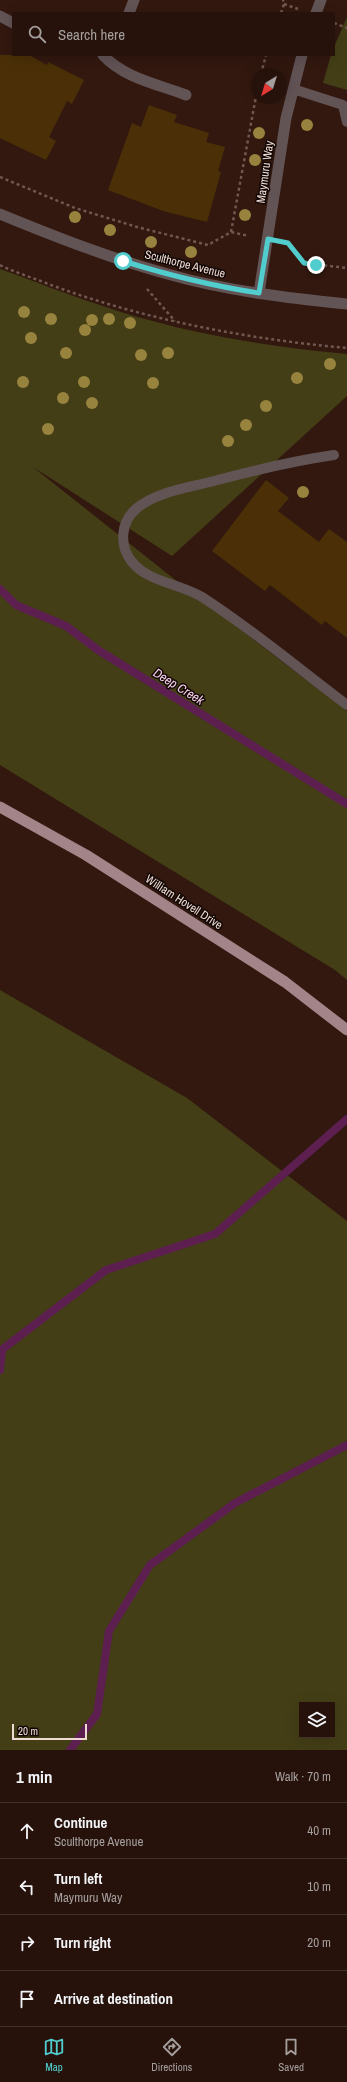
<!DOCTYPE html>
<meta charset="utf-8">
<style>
body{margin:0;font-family:"Archivo Narrow",sans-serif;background:#322019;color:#f1f3f6}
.controls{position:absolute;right:12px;bottom:12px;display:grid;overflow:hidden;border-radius:0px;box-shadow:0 4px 16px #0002}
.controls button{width:36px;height:36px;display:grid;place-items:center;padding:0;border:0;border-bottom:1px solid #42322c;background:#26120b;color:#f1f3f6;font:20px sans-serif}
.compass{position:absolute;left:251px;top:68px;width:36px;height:36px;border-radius:50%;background:#26120b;box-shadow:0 4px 16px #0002;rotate:218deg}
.scale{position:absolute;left:12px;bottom:10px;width:75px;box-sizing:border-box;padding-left:4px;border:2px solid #eddbd4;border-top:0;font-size:11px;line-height:14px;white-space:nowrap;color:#eddbd4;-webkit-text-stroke:3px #120704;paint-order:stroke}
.stop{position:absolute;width:12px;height:12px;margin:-9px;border:3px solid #52cdce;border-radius:50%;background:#fff}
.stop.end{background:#52cdce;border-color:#fff;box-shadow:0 1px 4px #0008}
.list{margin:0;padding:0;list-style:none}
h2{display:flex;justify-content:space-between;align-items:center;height:52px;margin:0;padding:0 16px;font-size:17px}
h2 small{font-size:13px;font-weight:400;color:#a49e9d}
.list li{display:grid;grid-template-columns:26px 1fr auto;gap:12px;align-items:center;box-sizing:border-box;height:56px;padding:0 16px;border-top:1px solid #42322c}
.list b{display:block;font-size:15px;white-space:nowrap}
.list p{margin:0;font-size:13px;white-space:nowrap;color:#a49e9d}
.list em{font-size:13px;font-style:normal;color:#a49e9d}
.icon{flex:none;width:22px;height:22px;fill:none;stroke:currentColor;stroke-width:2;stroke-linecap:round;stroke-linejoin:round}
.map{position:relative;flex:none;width:347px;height:1750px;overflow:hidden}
.search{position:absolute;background:#26120b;box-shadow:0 4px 16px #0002;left:12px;right:12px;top:12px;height:44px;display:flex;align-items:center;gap:10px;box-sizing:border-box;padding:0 14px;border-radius:0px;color:#a49e9d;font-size:15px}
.sheet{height:276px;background:#26120b}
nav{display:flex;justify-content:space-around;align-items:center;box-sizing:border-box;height:56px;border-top:1px solid #42322c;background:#26120b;font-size:11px;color:#a49e9d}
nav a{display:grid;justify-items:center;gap:2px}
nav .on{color:#52cdce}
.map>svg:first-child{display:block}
</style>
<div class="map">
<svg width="347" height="1750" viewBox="0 0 347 1750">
<rect width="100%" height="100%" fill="#32180f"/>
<g fill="#433e16" fill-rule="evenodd">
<path d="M 347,17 L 347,90 L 323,83 L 331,55 L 334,55 L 334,47 Z"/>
<path d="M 0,269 C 34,281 68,295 103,306 C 178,332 268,347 347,354 L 347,396 L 172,556 L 33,467 L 178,582 L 347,711 L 347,980 L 335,970 L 0,765 Z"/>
<path d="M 0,990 L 187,1098 L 347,1221 L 347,1750 L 0,1750 ZM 302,1705 L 332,1705 L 332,1735 L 302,1735 Z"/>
</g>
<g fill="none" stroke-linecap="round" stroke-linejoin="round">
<g stroke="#5d1f50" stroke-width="8">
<path d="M 0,589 L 16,605 L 66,626 L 98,650 L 347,804"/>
<path d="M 0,1351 L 106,1270 L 215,1234 L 347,1119"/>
<path d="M 0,1370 L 2,1350"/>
<path d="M 70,1750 L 97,1714 L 109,1631 L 150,1565 L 235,1503 L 347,1445"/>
</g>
</g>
<g fill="#4b3007">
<path d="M 0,55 L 29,55 L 47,65 L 48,62 L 84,80 L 72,104 L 67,101 L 49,137 L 56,141 L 46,160 L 0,138 Z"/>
<path d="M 149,105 L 177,115 L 174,122 L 209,133 L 206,142 L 225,147 L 218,171 L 221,172 L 207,222 L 163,211 L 108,190 L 132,123 L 141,127 Z"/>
<path d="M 266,480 L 289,498 L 278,511 L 319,542 L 329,529 L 347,542 L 347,638 L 325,621 L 322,625 L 270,585 L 265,591 L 212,551 Z"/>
</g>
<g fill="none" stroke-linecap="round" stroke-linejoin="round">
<g stroke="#705850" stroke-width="2.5" stroke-dasharray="3 3" stroke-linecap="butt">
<path d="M 284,4 L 298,9"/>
<path d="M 281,13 L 284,4 L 283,0"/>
<path d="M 334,23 L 347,28"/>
<path d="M 261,74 L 266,55"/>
<path d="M 0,177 L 75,208 L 137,227 L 208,245 L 231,232 L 249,236"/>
<path d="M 231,232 L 257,91"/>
<path d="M 286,242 L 304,263 L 347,268"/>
<path d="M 0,265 C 16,273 34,278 51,285 C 146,320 247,339 347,348"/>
<path d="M 147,289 L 175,321"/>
</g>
<g stroke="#625355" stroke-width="10">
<path d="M 293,89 L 343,105 L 347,122"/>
<path d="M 334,455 C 292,461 251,471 210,482 C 186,488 157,492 137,508 C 120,522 119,546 132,562 C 148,582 181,584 202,597 C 252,629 299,669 347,705"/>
</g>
<g stroke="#625355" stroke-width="11">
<path d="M 129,13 L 134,0"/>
<path d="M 0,16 L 13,23"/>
<path d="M 103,55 C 124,78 157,84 186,95"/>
</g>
<g stroke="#625355" stroke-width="11">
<path d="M 316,13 L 321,0"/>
<path d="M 0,214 C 56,237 112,259 171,275 C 228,291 288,298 347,304"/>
<path d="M 259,293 L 286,118 L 302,55"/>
</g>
<path stroke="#a38489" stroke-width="11" d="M 0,807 L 86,855 L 285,982 L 347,1030"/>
</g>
<g fill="#97833d">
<circle cx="307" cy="125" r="6"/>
<circle cx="259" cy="133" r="6"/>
<circle cx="255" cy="160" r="6"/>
<circle cx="245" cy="215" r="6"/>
<circle cx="75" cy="217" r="6"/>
<circle cx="110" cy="230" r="6"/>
<circle cx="151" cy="242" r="6"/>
<circle cx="191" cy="252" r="6"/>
<circle cx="24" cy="312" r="6"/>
<circle cx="51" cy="319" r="6"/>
<circle cx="109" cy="319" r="6"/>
<circle cx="92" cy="320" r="6"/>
<circle cx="130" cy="323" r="6"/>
<circle cx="85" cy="330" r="6"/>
<circle cx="31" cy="338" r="6"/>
<circle cx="66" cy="353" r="6"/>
<circle cx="168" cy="353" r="6"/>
<circle cx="141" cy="355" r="6"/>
<circle cx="330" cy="364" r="6"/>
<circle cx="297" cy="378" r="6"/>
<circle cx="23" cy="382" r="6"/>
<circle cx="84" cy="382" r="6"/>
<circle cx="153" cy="383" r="6"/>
<circle cx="63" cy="398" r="6"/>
<circle cx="92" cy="403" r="6"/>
<circle cx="266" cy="406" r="6"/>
<circle cx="246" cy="425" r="6"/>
<circle cx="48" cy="429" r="6"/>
<circle cx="228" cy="441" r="6"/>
<circle cx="303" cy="492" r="6"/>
</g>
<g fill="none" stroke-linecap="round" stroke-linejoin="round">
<path stroke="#52cdce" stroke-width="5" d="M 123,261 C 168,275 212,286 259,293 L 268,239 L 288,243 L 304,263 L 316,265"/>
</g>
<g text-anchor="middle" stroke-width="3" stroke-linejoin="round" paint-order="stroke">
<g font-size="12" fill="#eddbd4" stroke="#120704">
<text transform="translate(265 172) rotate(-82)" y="4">Maymuru Way</text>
<text transform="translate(185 264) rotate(14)" y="4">Sculthorpe Avenue</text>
<text transform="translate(184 902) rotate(33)" y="4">William Hovell Drive</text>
</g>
<g font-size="13" font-style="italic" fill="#f6cfeb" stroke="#120704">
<text transform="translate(179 686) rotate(32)" y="5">Deep Creek</text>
</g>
</g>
</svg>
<div class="controls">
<button><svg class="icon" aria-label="layers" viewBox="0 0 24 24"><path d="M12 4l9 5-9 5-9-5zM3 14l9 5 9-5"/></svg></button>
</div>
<svg class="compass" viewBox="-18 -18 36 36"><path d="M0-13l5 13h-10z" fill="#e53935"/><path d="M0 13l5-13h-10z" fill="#a49e9d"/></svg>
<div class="scale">20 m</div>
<div class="stop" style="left:123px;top:261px"></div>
<div class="stop end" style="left:316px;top:265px"></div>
<div class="search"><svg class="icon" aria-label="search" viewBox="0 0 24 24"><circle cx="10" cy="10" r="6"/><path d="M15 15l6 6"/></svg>Search here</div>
</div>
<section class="sheet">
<h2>1 min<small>Walk · 70 m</small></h2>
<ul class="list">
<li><svg class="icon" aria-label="ahead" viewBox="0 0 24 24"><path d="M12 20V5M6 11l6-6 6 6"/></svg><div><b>Continue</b><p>Sculthorpe Avenue</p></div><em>40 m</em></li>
<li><svg class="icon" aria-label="left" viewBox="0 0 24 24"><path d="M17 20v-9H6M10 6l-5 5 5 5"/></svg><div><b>Turn left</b><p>Maymuru Way</p></div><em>10 m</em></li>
<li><svg class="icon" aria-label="right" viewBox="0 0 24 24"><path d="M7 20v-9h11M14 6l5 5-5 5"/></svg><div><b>Turn right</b></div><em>20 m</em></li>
<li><svg class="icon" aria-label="arrive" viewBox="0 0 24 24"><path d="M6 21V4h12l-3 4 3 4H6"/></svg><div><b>Arrive at destination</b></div></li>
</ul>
</section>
<nav>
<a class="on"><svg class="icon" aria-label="map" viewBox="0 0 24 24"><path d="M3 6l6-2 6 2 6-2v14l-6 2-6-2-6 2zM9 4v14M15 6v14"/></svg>Map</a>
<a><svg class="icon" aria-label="directions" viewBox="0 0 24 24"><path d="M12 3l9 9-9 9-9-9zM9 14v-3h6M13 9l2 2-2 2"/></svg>Directions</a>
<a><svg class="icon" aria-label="saved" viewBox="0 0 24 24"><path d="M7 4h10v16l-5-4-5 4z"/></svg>Saved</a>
</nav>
